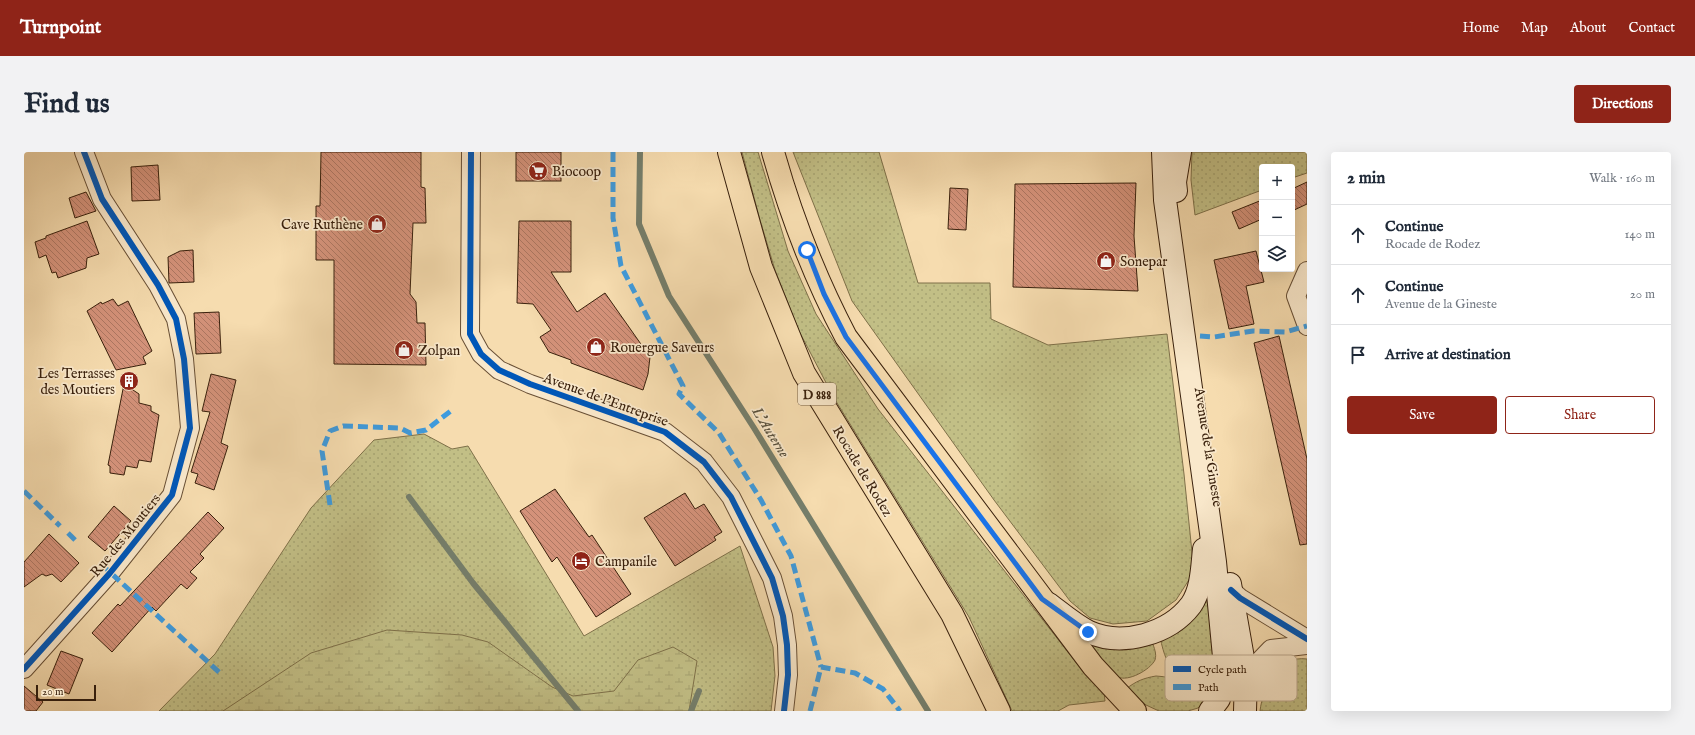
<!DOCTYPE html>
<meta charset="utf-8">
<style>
body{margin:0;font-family:"IM FELL English",serif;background:#f2f2f3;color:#1f2937}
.controls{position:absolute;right:12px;top:12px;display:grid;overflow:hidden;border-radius:4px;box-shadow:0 4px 16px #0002}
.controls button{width:36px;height:36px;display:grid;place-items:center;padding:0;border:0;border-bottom:1px solid #e0e1e3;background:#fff;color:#1f2937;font:20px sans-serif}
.scale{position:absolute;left:12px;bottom:10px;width:60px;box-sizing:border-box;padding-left:4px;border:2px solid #39200c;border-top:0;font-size:11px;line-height:14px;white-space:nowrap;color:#39200c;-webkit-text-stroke:3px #f9e8cb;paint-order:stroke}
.stop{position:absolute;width:12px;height:12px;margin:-9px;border:3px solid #1a73e8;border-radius:50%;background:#fff}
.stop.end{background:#1a73e8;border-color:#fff;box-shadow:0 1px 4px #0008}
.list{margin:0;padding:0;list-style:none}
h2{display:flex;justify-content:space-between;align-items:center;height:52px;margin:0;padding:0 16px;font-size:17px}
h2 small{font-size:13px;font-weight:400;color:#747a83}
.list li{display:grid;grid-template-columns:26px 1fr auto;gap:12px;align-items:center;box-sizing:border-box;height:60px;padding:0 16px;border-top:1px solid #e0e1e3}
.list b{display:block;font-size:15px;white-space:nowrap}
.list p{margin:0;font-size:13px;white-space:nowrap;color:#747a83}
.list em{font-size:13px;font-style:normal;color:#747a83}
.actions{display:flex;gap:8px;padding:12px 16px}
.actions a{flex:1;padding:9px 0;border:1px solid #8f2418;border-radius:4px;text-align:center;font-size:14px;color:#8f2418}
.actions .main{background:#8f2418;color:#fff}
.icon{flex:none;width:22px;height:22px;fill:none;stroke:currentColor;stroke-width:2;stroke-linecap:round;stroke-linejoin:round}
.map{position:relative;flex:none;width:1283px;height:559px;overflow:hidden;border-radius:4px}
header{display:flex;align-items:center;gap:24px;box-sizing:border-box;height:56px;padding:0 20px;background:#8f2418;color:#fff}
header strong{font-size:19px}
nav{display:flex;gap:22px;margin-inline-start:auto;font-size:14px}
.intro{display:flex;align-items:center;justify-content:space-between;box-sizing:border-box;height:96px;padding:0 24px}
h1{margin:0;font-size:28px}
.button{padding:10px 18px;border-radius:4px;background:#8f2418;color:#fff;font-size:14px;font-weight:700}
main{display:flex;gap:24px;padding:0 24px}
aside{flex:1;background:#fff;border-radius:4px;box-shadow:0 4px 16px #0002}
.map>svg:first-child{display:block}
</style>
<header>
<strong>Turnpoint</strong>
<nav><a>Home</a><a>Map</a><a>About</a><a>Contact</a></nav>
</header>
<div class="intro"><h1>Find us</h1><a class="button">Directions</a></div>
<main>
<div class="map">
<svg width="1283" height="559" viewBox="0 0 1283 559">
<defs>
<pattern id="grass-dots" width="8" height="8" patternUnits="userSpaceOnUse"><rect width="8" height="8" fill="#c2bf86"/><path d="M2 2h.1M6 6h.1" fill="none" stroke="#a7a472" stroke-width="1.8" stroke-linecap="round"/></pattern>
<pattern id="wetland-marsh" width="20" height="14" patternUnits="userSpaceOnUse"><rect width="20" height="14" fill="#c2bf86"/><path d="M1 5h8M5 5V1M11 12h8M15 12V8" fill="none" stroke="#a7a472"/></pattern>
<pattern id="building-back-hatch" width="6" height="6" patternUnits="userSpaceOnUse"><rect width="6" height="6" fill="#d4927a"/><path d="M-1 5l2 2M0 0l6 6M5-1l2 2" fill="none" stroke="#ad7762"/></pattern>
</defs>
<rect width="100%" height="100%" fill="#f6dcaf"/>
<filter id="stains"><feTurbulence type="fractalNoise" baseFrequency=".005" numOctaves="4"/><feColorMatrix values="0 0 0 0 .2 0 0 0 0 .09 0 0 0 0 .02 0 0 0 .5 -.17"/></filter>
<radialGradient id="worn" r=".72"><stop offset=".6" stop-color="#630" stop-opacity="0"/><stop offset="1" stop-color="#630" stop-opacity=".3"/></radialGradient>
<g fill="url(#grass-dots)" stroke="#7e7049">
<path d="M 718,0 L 734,0 L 764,99 L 792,162 L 854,257 L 1054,513 L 1080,540 L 1081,549 L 1045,553 L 1034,559 L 988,559 L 945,465 L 810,246 L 775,179 L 751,118 L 736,68 Z"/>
<path d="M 769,0 L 855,0 L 894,131 L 966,131 L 967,167 L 1024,193 L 1143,182 L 1160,322 L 1170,420 L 1152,448 L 1123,469 L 1089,472 L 1066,466 L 1046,449 L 970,348 L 828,149 Z"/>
<path d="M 1168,0 L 1283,0 L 1283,21 L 1268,26 L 1268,15 L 1238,15 L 1238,38 L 1171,63 L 1167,28 Z"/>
<path d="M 400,282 L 428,297 L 444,294 L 560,484 L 716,394 L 749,495 L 751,524 L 747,559 L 135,559 L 191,502 L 287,356 L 350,288 Z"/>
<path d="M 1185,449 L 1190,523 L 1188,536 L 1183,536 C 1151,519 1144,523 1136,485 L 1177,452 Z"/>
<path d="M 1056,484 L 1128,490 C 1130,495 1133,502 1131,508 C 1126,518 1104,530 1094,525 C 1086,522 1063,492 1056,484 Z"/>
<path d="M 1283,507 L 1283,559 L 1236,559 C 1239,534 1254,503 1283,507 Z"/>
<path d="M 1132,524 C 1152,525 1169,532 1183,547 L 1174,556 L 1164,559 L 1135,559 L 1122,553 L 1102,537 C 1112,529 1120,526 1132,524 Z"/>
</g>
<path fill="url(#wetland-marsh)" stroke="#7e7049" d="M 363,478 L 438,483 L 464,490 L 528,535 L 549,544 L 590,539 L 614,508 L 649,495 L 673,509 L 665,559 L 199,559 L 287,501 Z"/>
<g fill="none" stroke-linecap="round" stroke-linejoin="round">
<g stroke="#757e6b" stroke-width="6">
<path d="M 616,0 L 615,72 L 645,144 L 730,276 L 904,559"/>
<path d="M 385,345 L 449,431 L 554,559"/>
<path d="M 667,559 L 675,539"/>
</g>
</g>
<g fill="url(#building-back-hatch)" stroke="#39200c">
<path d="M 297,0 L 397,0 L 397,35 L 401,36 L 402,71 L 389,71 L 386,142 L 392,150 L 393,171 L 401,171 L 402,213 L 310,212 L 310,108 L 292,108 L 292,54 L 296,54 Z"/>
<rect x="492" y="0" width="45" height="29"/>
<path d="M 134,13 L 136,48 L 108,49 L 107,15 Z"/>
<path d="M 1283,30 L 1283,52 L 1268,59 L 1268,37 Z"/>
<path d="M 1112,31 L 1110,84 L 1114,139 L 989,135 L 991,32 Z"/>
<path d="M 926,36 L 944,37 L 942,78 L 924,77 Z"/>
<path d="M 62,40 L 72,59 L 51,66 L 45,46 Z"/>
<path d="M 1238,48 L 1238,67 L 1215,77 L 1208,60 Z"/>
<path d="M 63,69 L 75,102 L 63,106 L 62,116 L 34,126 L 32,120 L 28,121 L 22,103 L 15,106 L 11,90 L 22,86 L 22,84 Z"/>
<path d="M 495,69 L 547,69 L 547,120 L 527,120 L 553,160 L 581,141 L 626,205 L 624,222 L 619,238 L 547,211 L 547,208 L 525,200 L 516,185 L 527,178 L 509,152 L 493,151 Z"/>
<path d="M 169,98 L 170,130 L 145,131 L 144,105 L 156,99 Z"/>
<path d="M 1232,99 L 1240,130 L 1222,134 L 1230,172 L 1205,177 L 1190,108 Z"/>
<path d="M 89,147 L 94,154 L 104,149 L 128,199 L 119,205 L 122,212 L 92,218 L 63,159 L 77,150 L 78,152 Z"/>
<path d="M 195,160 L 197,201 L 172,202 L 170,161 Z"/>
<path d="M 1255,184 L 1283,307 L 1283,392 L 1276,393 L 1230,191 Z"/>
<path d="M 187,222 L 212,228 L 197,291 L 204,294 L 190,338 L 171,331 L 174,322 L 167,320 L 186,260 L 178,259 Z"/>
<path d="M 100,232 L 115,242 L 115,251 L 127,254 L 127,259 L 135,263 L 127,310 L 115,308 L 113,316 L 102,314 L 100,323 L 86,321 L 86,314 L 84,313 Z"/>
<path d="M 531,337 L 565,385 L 568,383 L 607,442 L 572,465 L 533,405 L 528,410 L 496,359 Z"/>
<path d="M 661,341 L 671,357 L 680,352 L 698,380 L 690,385 L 692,388 L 651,414 L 620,366 Z"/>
<path d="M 90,354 L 107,369 L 81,399 L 64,385 Z"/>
<path d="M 184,360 L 200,376 L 176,402 L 180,406 L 166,420 L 173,426 L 163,437 L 157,432 L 132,459 L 128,455 L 88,500 L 68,481 L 94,452 L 96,454 Z"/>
<path d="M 25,382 L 55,411 L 37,430 L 28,422 L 22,424 L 18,422 L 0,435 L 0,410 Z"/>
<path d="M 37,499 L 59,507 L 45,542 L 23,533 Z"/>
<path d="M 0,534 L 19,550 L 12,559 L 0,559 Z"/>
</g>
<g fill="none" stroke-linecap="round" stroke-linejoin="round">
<g stroke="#684f35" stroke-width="20">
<g id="minor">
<path d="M 447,0 L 446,182 L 457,202 L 475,218 L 506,232 L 641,280 L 680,310 L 707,345 L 748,426 L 759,464 L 763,493 L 764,523 L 760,559"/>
<path d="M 1283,119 L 1272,144 L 1283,174"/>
<path d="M 1207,438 L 1216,446 L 1283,487"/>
<path d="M 0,517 L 86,421 L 148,343 L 166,276 L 160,207 L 152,167 L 134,133 L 78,47 L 60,0"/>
<path d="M 1222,523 L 1247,497 L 1283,493"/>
</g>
</g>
<g stroke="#39200c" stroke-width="24">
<g id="secondary">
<path d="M 1139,0 L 1141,48 L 1191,410 L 1201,515 L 1195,547 L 1186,559"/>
<path d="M 1152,39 L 1151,30 L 1156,0"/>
<path d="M 1206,432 L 1222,523 L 1221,559"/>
<path d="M 1025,452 C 1037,461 1051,473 1065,480 C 1098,495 1145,482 1167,453 C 1178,437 1178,415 1180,397"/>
</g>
</g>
<g stroke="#39200c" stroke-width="24">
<g id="primary">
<path d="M 705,0 L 737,115 L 780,221 L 928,462 L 975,559"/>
<path d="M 749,0 C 767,64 791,126 822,185 L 1069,514 L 1111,559"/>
</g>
</g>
<use href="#minor" stroke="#f9e8cb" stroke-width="18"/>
<use href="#secondary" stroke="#f9e8cb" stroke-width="22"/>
<use href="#primary" stroke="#f6dcaf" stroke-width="22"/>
<g stroke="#3e9bde" stroke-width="5" stroke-dasharray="10 5" stroke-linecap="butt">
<path d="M 589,0 L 589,66 L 597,114 L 659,234 L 655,242 L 695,281 L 737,348 L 767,404 L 797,515"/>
<path d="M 1176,184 L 1190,185 L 1229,179 L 1261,180 L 1283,174"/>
<path d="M 0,339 L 36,374"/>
<path d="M 306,353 L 298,299 L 306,279 L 319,274 L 376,276 L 386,281 L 402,278 L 428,258"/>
<path d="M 44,381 L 54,391"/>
<path d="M 77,412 L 196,521"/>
<path d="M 786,559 L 797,515 L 831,521 L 859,537 L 876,559"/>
</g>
<g stroke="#f9e8cb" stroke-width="8">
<g id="cycleway">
<path d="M 447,0 L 446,182 L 457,202 L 475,218 L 506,232 L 641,280 L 680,310 L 707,345 L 748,426 L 759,464 L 763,493 L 764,523 L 760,559"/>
<path d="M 1207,438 L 1216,446 L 1283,487"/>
<path d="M 0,517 L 86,421 L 148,343 L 166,276 L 160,207 L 152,167 L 134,133 L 78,47 L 60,0"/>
</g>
</g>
<use href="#cycleway" stroke="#0057b8" stroke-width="6"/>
</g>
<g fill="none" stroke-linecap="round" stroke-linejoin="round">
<path stroke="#1a73e8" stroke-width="5" d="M 783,98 L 800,142 L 822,185 L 1018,447 L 1064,480"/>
</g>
<defs>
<g id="supermarket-disc" transform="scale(1)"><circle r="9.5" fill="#8f2418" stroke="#f9e8cb"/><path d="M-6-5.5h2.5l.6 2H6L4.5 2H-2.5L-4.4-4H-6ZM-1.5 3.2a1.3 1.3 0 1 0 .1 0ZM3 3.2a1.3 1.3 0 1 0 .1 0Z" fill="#fff"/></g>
<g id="shop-disc" transform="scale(1)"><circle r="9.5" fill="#8f2418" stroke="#f9e8cb"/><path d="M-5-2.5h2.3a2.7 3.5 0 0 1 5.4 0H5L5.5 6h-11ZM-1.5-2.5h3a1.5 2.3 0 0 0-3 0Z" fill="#fff"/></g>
<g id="building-disc" transform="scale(1)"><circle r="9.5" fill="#8f2418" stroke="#f9e8cb"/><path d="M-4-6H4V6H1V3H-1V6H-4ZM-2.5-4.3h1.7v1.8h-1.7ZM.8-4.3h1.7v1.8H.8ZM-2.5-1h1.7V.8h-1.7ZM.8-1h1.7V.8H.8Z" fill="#fff"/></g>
<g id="hotel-disc" transform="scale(1)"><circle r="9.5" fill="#8f2418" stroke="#f9e8cb"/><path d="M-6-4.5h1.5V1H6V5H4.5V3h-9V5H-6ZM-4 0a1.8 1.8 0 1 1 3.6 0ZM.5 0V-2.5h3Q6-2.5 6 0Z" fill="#fff"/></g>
</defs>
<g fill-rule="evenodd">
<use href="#supermarket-disc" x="514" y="19"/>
<use href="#shop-disc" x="353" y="72"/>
<use href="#shop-disc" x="1082" y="109"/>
<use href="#shop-disc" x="572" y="195"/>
<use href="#shop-disc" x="380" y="198"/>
<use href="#building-disc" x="105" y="229"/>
<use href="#hotel-disc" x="557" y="409"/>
</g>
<g text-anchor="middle" stroke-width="3.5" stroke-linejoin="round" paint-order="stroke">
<rect fill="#f9e8cb" stroke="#735c45" stroke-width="1" x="774" y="231" width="38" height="22" rx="3"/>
<g font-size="13" font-weight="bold" fill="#39200c">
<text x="793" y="247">D 888</text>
</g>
<g font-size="14" fill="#39200c" stroke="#f9e8cb" text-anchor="start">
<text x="528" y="24">Biocoop</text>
<text x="339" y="77" text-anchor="end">Cave Ruthène</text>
<text x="1096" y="114">Sonepar</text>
<text x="586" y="200">Rouergue Saveurs</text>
<text x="394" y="203">Zolpan</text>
<text x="91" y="226" text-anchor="end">Les Terrasses<tspan x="91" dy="16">des Moutiers</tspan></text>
<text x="571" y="414">Campanile</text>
</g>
<g font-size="14" fill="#39200c" stroke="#f9e8cb">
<text transform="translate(582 247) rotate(20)" y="5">Avenue de l'Entreprise</text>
<text transform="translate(1185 295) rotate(81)" y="5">Avenue de la Gineste</text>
<text transform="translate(839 319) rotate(59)" y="5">Rocade de Rodez</text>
<text transform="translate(101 383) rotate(-51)" y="5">Rue des Moutiers</text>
</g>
<g font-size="15" font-style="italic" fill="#574f3c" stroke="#f9e8cb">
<text transform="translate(747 280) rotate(58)" y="5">L'Auterne</text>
</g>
</g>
<rect x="1141" y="503" width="132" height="46" rx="6" fill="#f9e8cb" stroke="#bfac92" stroke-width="1"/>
<rect x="1149" y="514" width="18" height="6" fill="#0057b8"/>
<rect x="1149" y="532" width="18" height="6" fill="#3e9bde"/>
<g font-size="11" fill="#39200c">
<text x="1174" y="521">Cycle path</text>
<text x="1174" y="539">Path</text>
</g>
<rect width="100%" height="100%" filter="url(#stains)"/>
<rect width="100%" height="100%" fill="url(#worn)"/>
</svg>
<div class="controls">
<button>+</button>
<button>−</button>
<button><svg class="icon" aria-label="layers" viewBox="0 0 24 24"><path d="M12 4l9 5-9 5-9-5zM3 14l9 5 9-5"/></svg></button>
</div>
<div class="scale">20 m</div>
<div class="stop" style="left:783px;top:98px"></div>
<div class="stop end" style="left:1064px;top:480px"></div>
</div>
<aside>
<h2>2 min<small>Walk · 160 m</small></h2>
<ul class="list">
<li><svg class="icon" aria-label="ahead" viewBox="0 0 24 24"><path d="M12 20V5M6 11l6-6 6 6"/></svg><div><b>Continue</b><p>Rocade de Rodez</p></div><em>140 m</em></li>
<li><svg class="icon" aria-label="ahead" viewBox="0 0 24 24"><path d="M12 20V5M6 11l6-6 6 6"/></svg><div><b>Continue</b><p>Avenue de la Gineste</p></div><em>20 m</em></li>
<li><svg class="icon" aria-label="arrive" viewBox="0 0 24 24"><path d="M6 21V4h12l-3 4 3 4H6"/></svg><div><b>Arrive at destination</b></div></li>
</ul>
<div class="actions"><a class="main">Save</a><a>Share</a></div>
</aside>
</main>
